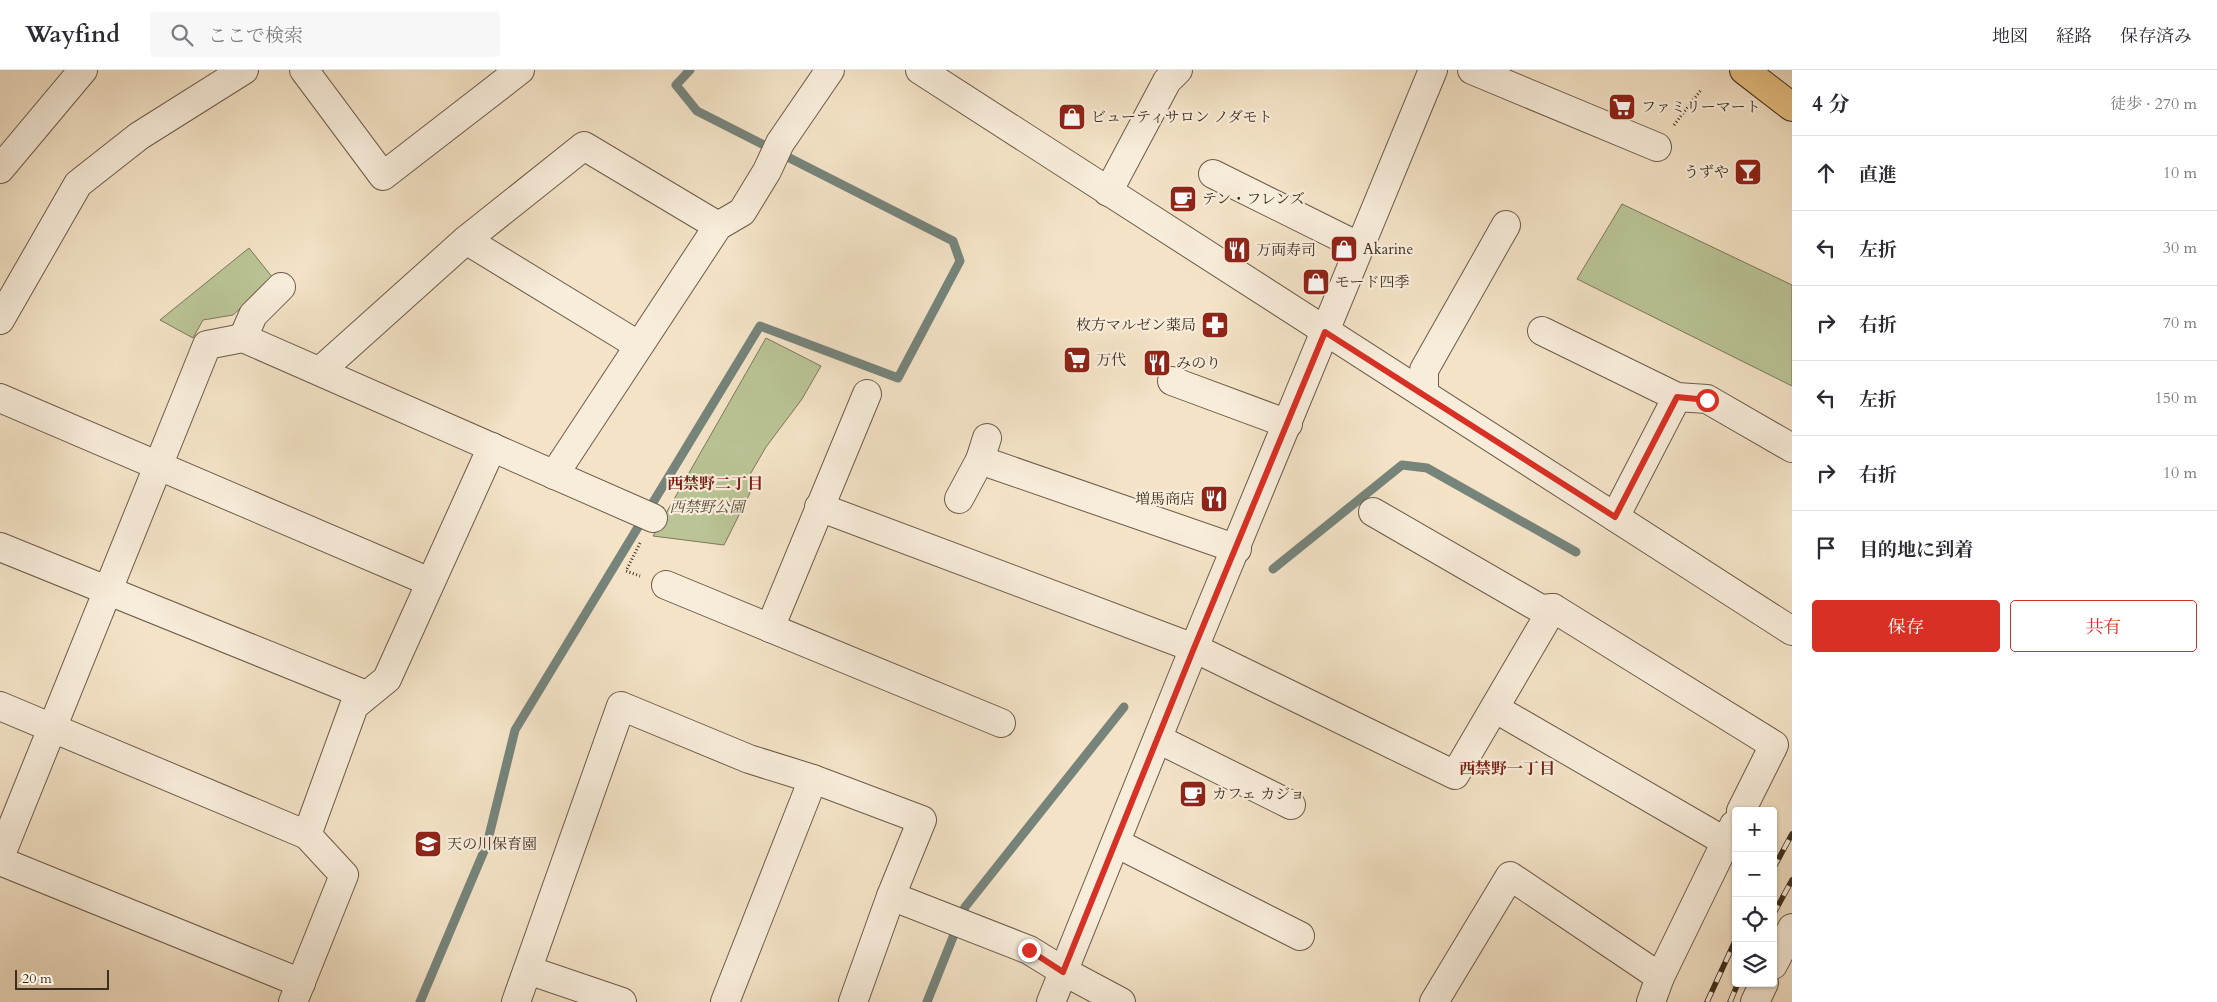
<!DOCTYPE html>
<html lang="ja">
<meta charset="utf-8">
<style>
body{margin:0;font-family:Cardo,"Noto Serif JP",serif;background:#f7f7f7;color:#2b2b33}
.controls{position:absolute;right:15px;bottom:15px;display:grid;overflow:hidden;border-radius:5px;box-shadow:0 1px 4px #0004}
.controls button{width:45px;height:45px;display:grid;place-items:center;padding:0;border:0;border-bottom:1px solid #e1e1e2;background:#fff;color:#2b2b33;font:25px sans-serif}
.scale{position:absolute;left:15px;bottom:12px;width:94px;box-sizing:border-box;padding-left:5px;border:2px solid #3e2e1f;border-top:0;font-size:14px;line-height:18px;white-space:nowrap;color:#3e2e1f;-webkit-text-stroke:4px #f8eddb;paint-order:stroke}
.stop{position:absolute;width:15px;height:15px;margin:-11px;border:4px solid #d93025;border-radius:50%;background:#fff}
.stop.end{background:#d93025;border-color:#fff;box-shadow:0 1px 5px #0008}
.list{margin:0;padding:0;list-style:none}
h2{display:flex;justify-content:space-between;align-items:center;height:65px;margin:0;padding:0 20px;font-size:21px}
h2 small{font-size:16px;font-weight:400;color:#7c7c81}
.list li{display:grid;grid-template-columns:32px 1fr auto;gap:15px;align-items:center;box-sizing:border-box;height:75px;padding:0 20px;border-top:1px solid #e1e1e2}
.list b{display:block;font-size:19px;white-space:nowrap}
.list em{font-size:16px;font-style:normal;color:#7c7c81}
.actions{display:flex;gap:10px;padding:15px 20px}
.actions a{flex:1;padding:11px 0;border:1px solid #d93025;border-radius:5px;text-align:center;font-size:18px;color:#d93025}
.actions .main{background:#d93025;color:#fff}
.icon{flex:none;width:28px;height:28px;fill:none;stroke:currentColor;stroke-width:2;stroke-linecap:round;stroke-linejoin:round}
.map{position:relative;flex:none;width:1792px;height:932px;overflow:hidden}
header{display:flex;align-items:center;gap:30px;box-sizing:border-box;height:70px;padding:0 25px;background:#fff;border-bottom:1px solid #e1e1e2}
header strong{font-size:24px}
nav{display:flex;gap:28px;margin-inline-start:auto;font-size:18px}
.search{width:350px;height:45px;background:#f7f7f7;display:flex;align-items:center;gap:12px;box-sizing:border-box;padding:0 18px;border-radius:5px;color:#7c7c81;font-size:19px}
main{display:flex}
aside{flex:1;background:#fff}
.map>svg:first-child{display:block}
</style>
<header>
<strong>Wayfind</strong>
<div class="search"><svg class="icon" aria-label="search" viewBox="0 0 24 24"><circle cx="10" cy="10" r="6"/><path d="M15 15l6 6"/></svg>ここで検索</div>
<nav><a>地図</a><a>経路</a><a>保存済み</a></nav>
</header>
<main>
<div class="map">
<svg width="1792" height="932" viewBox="0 0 1792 932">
<rect width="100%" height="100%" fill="#f4e3c7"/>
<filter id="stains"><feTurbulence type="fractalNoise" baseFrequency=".004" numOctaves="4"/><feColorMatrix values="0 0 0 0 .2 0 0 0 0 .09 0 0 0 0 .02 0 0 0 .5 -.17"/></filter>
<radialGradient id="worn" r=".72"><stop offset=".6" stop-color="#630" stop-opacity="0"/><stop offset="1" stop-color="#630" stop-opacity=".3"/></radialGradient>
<g fill="#bac496" stroke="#7c795a">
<path d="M 1622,134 L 1792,215 L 1792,316 L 1577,209 Z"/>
<path d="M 249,178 L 273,208 L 233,245 L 203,250 L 193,268 L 160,250 Z"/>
<path d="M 766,268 L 821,296 L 802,329 L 766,377 L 748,408 L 750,423 L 724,475 L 653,466 Z"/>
</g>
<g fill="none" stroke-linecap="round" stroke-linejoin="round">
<g stroke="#76847b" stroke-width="9">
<path d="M 1273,499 L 1402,395 L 1427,398 L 1576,482"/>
<path d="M 420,932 L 487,774 L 515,660 L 760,256 L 898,308 L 960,191 L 953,171 L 697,41 L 676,15 L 690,0"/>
<path d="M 927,932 L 965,837 L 1124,637"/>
</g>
<g stroke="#6c5b49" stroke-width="30">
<g id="minor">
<path d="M 304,0 L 383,106 L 520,0"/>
<path d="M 920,0 L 1792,561"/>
<path d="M 1472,0 L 1657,77"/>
<path d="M 0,99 L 83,0"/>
<path d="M 1213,104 L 1360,177"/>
<path d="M 1108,122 L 1167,11 L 1178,0"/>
<path d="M 466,170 L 638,275"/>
<path d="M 0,250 L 78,114 L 139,66 L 244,0"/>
<path d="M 1542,261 L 1677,327 L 1707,329 L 1792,378"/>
<path d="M 243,268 L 253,245 L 281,217"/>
<path d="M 320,301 L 466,170 L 584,76 L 718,156"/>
<path d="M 1172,311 L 1288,354"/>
<path d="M 1424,324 L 1424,300 L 1506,155"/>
<path d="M 0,328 L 430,512"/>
<path d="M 980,390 L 1237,479"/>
<path d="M 554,405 L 718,156 L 742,142 L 767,101 L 780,73 L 830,0"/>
<path d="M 959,429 L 980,390 L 987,368"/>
<path d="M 819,437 L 1194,578 L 1455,705 L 1553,538"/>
<path d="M 1373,442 L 1541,539 L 1553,538 L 1774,675 L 1741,741"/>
<path d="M 1615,447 L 1677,327"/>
<path d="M 0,477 L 366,625"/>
<path d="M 666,515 L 1001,653"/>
<path d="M 770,558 L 867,324"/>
<path d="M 0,636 L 307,765"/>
<path d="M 1496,639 L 1726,772"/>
<path d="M 1158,669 L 1291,735"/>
<path d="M 1116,773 L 1300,866"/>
<path d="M 0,787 L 207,275 L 243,268 L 653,448"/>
<path d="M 0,791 L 301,913"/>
<path d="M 891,826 L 1029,880 L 1063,901 L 1121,932"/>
<path d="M 1773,895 L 1792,858"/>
<path d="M 528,900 L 622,932"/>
<path d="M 1660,907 L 1734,755"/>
<path d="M 293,932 L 344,805 L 307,765 L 354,636 L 387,609 L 492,377"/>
<path d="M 516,932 L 621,636 L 749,689 L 813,709 L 922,750 L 891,826 L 853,932"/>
<path d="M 725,932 L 813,709"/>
<path d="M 1051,932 L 1194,578 L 1433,0"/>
<path d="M 1434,932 L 1510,806 L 1660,907 L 1651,932"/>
<path d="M 1755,932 L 1764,913"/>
</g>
</g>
<g stroke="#3e2e1f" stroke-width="30">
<path id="major" d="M 1744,0 L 1792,37"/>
</g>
<g stroke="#3e2e1f" stroke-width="3" stroke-dasharray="1 2.5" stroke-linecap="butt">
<path d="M 1674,55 L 1701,20"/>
<path d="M 640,473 L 626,501 L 640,506"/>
</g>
<use href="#minor" stroke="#f8eddb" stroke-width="28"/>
<use href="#major" stroke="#eac284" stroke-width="28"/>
<g stroke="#3e2e1f" stroke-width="5.5">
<g id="rail">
<path d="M 1773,799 L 1792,764"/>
<path d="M 1773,845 L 1792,810"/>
<path d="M 1707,932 L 1736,869"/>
<path d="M 1730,932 L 1738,913"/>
</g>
</g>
<use href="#rail" stroke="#f8eddb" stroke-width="4" stroke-dasharray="11" stroke-linecap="butt"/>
</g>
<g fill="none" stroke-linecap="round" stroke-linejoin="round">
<path stroke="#d93025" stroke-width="6" d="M 1029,880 L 1063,902 L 1194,578 L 1325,262 L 1615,447 L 1677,327 L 1707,330"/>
</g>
<defs>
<g id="supermarket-square" transform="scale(1.4375)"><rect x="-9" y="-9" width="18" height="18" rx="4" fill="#8f2418" stroke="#f8eddb"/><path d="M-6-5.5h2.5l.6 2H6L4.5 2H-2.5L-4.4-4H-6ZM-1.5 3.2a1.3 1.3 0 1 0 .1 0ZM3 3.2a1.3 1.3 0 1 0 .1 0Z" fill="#fff"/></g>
<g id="shop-square" transform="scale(1.4375)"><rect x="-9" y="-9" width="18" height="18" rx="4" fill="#8f2418" stroke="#f8eddb"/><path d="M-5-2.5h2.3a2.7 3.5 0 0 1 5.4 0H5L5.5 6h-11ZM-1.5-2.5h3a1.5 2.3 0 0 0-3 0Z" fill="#fff"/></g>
<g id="bar-square" transform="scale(1.4375)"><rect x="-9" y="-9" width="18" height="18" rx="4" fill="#8f2418" stroke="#f8eddb"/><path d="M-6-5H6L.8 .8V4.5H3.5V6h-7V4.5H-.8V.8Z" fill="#fff"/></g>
<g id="cafe-square" transform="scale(1.4375)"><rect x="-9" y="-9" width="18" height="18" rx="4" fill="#8f2418" stroke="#f8eddb"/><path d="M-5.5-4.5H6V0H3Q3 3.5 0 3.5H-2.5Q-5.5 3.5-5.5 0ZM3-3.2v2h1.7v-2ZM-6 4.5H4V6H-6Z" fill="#fff"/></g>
<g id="restaurant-square" transform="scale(1.4375)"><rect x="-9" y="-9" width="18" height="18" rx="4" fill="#8f2418" stroke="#f8eddb"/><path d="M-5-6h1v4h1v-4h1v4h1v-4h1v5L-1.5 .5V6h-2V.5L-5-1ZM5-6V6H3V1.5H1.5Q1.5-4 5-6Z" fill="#fff"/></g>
<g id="pharmacy-square" transform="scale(1.4375)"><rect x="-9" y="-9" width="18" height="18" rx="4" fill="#8f2418" stroke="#f8eddb"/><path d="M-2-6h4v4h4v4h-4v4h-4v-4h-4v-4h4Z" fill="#fff"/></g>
<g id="school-square" transform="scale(1.4375)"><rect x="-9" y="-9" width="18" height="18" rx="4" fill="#8f2418" stroke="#f8eddb"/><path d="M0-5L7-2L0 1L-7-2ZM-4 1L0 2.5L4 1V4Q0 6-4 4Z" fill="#fff"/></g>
</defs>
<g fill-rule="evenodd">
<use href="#supermarket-square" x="1622" y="37"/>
<use href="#shop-square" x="1072" y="47"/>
<use href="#bar-square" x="1748" y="102"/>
<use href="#cafe-square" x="1183" y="129"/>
<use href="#shop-square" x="1344" y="179"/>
<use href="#restaurant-square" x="1237" y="180"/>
<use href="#shop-square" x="1316" y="212"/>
<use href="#pharmacy-square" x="1215" y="255"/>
<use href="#supermarket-square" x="1077" y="290"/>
<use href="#restaurant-square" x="1157" y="293"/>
<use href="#restaurant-square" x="1214" y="429"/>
<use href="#cafe-square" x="1193" y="724"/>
<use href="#school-square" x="428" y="774"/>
</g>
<g text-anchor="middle" stroke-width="4.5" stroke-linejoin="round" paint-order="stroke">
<g font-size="15" fill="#3e2e1f" stroke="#f8eddb" text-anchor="start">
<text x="1641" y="42">ファミリーマート</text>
<text x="1091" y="52">ビューティサロン ノダモト</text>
<text x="1729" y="107" text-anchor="end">うずや</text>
<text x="1202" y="134">テン・フレンズ</text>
<text x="1363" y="184">Akarine</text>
<text x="1256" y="185">万両寿司</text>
<text x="1335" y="217">モード四季</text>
<text x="1196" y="260" text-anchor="end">枚方マルゼン薬局</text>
<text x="1096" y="295">万代</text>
<text x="1176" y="298">みのり</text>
<text x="1195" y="434" text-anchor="end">増馬商店</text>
<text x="1212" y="729">カフェ カジョ</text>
<text x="447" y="779">天の川保育園</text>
</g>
<g font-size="15" font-style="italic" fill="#574c37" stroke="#f8eddb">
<text x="707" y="442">西禁野公園</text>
</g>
<g font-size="16" font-weight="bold" fill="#7a1f14" stroke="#f8eddb">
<text x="715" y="419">西禁野二丁目</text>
<text x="1507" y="704">西禁野一丁目</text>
</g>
</g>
<rect width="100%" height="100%" filter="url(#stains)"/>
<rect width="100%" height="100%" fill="url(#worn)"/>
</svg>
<div class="controls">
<button>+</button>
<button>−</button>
<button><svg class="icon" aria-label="locate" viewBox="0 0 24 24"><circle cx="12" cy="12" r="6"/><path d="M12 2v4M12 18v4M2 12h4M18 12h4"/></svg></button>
<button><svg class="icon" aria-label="layers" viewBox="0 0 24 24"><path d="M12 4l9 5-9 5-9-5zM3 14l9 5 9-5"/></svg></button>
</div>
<div class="scale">20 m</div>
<div class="stop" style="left:1707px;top:330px"></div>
<div class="stop end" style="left:1029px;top:880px"></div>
</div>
<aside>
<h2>4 分<small>徒歩 · 270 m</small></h2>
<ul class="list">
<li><svg class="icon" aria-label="ahead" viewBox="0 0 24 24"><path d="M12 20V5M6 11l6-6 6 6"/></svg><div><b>直進</b></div><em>10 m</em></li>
<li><svg class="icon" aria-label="left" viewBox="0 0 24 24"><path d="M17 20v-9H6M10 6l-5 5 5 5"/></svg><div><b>左折</b></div><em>30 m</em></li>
<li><svg class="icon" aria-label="right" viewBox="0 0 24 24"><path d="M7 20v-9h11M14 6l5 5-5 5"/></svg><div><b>右折</b></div><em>70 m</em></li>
<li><svg class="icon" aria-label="left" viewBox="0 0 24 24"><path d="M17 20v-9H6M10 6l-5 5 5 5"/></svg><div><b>左折</b></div><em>150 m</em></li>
<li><svg class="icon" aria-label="right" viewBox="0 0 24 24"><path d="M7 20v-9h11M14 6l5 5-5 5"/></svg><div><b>右折</b></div><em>10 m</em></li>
<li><svg class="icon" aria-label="arrive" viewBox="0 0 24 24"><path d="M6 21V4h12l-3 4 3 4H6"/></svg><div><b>目的地に到着</b></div></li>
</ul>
<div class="actions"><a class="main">保存</a><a>共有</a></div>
</aside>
</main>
